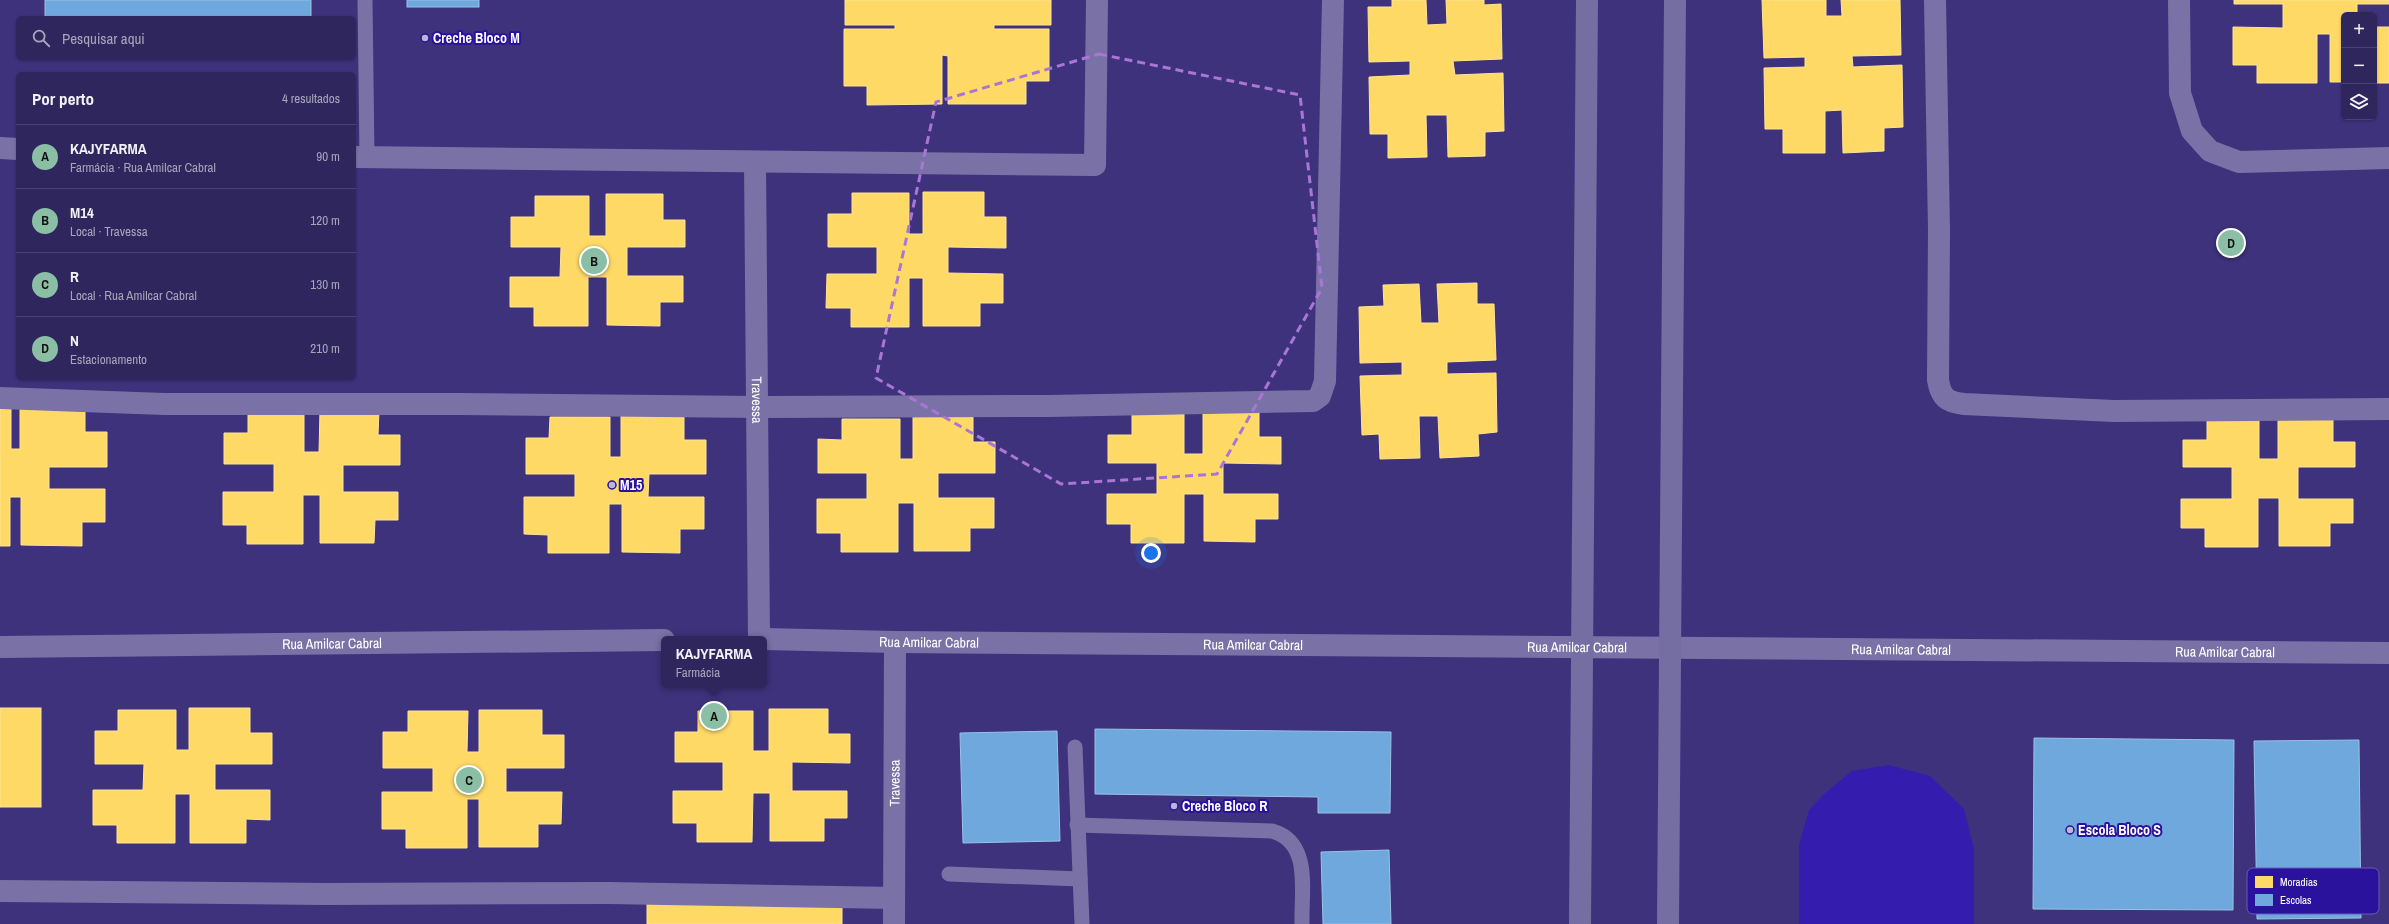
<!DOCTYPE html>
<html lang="pt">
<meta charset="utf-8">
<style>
body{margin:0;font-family:"Archivo Narrow",sans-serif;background:#3a3266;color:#f1f3f6}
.controls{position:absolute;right:12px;top:12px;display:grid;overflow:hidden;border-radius:6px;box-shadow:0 1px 3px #0004}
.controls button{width:36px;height:36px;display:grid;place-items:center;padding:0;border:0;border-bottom:1px solid #494372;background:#2e265d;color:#f1f3f6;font:20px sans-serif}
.you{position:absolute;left:1151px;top:553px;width:14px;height:14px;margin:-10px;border:3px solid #fff;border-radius:50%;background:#1a73e8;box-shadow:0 0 0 6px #1a73e833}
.badge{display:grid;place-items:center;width:26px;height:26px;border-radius:50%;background:#8abfa5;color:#111;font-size:13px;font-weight:700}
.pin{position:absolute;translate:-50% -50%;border:2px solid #fff;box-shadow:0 1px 4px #0006}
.popup{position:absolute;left:661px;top:636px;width:106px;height:52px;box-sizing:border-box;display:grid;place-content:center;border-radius:6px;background:#2e265d;filter:drop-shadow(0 1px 3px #0005);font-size:13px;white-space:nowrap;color:#a7a5bc}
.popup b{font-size:15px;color:#f1f3f6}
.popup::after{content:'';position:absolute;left:50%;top:100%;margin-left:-8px;border:8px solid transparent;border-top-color:#2e265d}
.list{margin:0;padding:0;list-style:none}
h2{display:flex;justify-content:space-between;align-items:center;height:52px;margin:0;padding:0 16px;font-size:17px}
h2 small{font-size:13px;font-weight:400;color:#a7a5bc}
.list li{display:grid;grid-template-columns:26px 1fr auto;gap:12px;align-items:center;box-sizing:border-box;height:64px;padding:0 16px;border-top:1px solid #494372}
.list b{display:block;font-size:15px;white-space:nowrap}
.list p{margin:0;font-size:13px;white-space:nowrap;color:#a7a5bc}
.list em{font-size:13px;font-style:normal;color:#a7a5bc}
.icon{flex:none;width:22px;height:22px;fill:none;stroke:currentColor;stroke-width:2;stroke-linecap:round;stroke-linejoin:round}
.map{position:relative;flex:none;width:2389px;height:924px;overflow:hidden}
.search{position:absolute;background:#2e265d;box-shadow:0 1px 3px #0004;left:16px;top:16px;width:340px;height:44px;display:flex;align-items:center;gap:10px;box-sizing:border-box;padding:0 14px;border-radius:6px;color:#a7a5bc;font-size:15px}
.panel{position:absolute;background:#2e265d;box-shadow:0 1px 3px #0004;left:16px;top:72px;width:340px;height:308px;border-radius:6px}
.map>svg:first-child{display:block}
</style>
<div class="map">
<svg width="2389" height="924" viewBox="0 0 2389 924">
<rect width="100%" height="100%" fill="#3e327c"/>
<path fill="#341dae" d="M 1889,765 L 1930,776 L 1964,809 L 1974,849 L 1974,924 L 1799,924 L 1799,845 L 1809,810 L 1824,794 L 1852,771 Z"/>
<g fill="#ffd966" stroke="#ffe494">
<path d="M 845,0 L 1051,0 L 1051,25 L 994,25 L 994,29 L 1049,29 L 1049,81 L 1026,81 L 1026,104 L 948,104 L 948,56 L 942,55 L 942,104 L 867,105 L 867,86 L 844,86 L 844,29 L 895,29 L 895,25 L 845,25 Z"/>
<path d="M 1392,0 L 1426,0 L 1427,25 L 1447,24 L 1446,0 L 1484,0 L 1484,5 L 1501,4 L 1502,59 L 1453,61 L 1455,75 L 1503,73 L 1504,131 L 1485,132 L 1485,156 L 1448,157 L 1447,115 L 1426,115 L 1427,157 L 1388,158 L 1388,134 L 1370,134 L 1369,77 L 1410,75 L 1410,61 L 1369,62 L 1368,7 L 1392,7 Z"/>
<path d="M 1762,0 L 1826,0 L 1826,16 L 1842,16 L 1841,0 L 1900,0 L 1901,55 L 1852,56 L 1853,67 L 1902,65 L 1903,127 L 1884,128 L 1884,151 L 1843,153 L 1842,110 L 1825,111 L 1825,153 L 1783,153 L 1783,129 L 1765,129 L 1764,68 L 1805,67 L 1805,57 L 1764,58 Z"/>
<path d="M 2234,0 L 2389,0 L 2389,4 L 2357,4 L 2357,15 L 2344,15 L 2344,82 L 2330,82 L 2330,34 L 2317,34 L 2317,83 L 2257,83 L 2257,65 L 2233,65 L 2233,27 L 2283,28 L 2283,4 L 2234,4 Z"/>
<rect x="2374" y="27" width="15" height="56"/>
<path d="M 923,192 L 984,192 L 984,217 L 1006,217 L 1006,248 L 948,247 L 948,273 L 1003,274 L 1003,303 L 980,303 L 980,326 L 923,326 L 923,278 L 909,278 L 909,327 L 851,327 L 851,308 L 826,308 L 827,274 L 877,274 L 877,247 L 828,247 L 828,214 L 852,214 L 852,193 L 909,193 L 909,234 L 923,234 Z"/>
<path d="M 606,194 L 663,194 L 663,220 L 685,220 L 685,247 L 627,247 L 627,276 L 683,276 L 683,302 L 660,302 L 660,326 L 607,325 L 607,277 L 588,277 L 588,326 L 534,326 L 534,307 L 510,307 L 510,277 L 560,277 L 561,247 L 511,247 L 511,217 L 535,217 L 535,196 L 589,196 L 589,236 L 606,236 Z"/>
<path d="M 1477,283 L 1477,304 L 1494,304 L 1496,360 L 1447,362 L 1447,374 L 1496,373 L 1497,432 L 1478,434 L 1479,456 L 1440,458 L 1438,416 L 1419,416 L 1420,458 L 1380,459 L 1379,434 L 1362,435 L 1360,376 L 1402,375 L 1402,362 L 1360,363 L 1359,307 L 1384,306 L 1383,285 L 1419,284 L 1421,323 L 1439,323 L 1437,284 Z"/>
<path d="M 20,407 L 85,407 L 85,432 L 107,432 L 107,467 L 49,467 L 49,489 L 105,489 L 105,522 L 82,522 L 82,546 L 21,545 L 21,497 L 10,497 L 10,546 L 0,546 L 0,408 L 11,408 L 11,449 L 20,449 Z"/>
<path d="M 320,410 L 379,410 L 378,435 L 400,435 L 400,465 L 343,465 L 343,492 L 398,492 L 398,520 L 375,520 L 374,543 L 320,543 L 320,495 L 303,495 L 303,544 L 247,544 L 247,525 L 223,525 L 223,492 L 274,492 L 274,464 L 224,464 L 224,433 L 248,433 L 248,412 L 304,412 L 304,452 L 319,452 Z"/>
<path d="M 1203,412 L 1259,412 L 1259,437 L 1281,437 L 1281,464 L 1223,463 L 1223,494 L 1278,494 L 1278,519 L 1255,519 L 1255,542 L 1204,541 L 1204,494 L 1184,494 L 1184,543 L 1131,543 L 1131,524 L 1107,524 L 1107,494 L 1157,494 L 1157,463 L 1108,463 L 1108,435 L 1132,435 L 1132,414 L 1184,414 L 1184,454 L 1203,454 Z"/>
<path d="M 621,415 L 684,415 L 684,440 L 706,440 L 706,474 L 649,474 L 648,497 L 704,497 L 704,529 L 680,529 L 680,553 L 622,552 L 622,504 L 609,504 L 609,553 L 548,553 L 548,535 L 524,534 L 524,497 L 575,497 L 575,474 L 526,474 L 526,438 L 549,438 L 550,417 L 610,417 L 610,457 L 621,457 Z"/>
<path d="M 913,416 L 973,417 L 973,442 L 995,442 L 995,473 L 938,473 L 938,498 L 994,498 L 994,528 L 970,528 L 970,551 L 914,551 L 914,503 L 898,503 L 898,552 L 841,552 L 841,533 L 817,533 L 817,499 L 867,499 L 867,473 L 818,473 L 818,439 L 842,440 L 842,419 L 900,419 L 900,459 L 913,459 Z"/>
<path d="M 2278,417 L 2333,417 L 2333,442 L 2355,442 L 2355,467 L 2298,467 L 2298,499 L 2353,499 L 2353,523 L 2330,523 L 2330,546 L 2279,546 L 2279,498 L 2258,498 L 2258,547 L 2205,547 L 2205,528 L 2181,528 L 2181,499 L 2232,499 L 2232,467 L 2183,467 L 2183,440 L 2207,440 L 2207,419 L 2259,419 L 2259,459 L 2278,459 Z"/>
<rect x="0" y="708" width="41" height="99"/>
<path d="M 189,708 L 250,708 L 250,733 L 272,733 L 272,764 L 215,764 L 215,790 L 270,790 L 270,820 L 246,819 L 246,843 L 190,843 L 190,794 L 175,794 L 175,843 L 117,843 L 117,825 L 93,825 L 93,790 L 143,790 L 144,764 L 95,764 L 95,731 L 118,731 L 118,710 L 176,710 L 176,750 L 189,750 Z"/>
<path d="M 769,709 L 828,709 L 828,734 L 850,734 L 850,763 L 792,762 L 792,791 L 847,791 L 847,818 L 824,818 L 824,841 L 770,841 L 770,793 L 753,793 L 752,842 L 697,842 L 697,823 L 673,823 L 673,791 L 723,791 L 723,762 L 675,762 L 675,732 L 698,732 L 698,711 L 753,711 L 753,751 L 769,751 Z"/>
<path d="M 479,710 L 542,710 L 542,735 L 564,735 L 564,768 L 506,768 L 506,792 L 562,792 L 561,824 L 538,824 L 538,847 L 479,847 L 479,799 L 467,799 L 467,848 L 406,848 L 406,829 L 382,829 L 382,792 L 433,792 L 433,768 L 383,768 L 383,732 L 408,732 L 408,711 L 468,711 L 467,752 L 479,752 Z"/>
<path d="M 647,899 L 842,900 L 842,924 L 647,924 Z"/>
</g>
<g fill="#6fa8dc" stroke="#9ac2e6">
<rect x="45" y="0" width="266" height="18"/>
<rect x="407" y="0" width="72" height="7"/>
<path d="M 1095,729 L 1391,732 L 1390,813 L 1318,813 L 1318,797 L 1095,794 Z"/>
<path d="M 1057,731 L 1060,841 L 963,843 L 960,733 Z"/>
<path d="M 2034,738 L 2234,740 L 2233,910 L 2033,909 Z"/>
<path d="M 2359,740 L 2361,918 L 2257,919 L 2254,741 Z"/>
<path d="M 1389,850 L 1391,924 L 1323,924 L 1321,852 Z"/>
</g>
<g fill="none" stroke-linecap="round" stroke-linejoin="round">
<g stroke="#7a72a6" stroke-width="15">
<path d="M 365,0 L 367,157"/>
<path d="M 1075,747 L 1082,924"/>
<path d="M 1077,825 L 1272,831 C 1312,842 1301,891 1302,924"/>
<path d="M 949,874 L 1080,879"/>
</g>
<g stroke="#7a72a6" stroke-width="22">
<path d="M 1935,0 L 1939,230 L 1938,380 C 1941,398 1947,402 1964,404 L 2114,411 L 2389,409"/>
<path d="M 2179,0 L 2180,93 L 2192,131 L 2210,151 L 2239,162 L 2389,158"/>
<path d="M 0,148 L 18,149"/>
<path d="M 354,157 L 1095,165 L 1097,0"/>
<path id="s1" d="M 755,162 L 759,639"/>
<path d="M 0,398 L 164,404 L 461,404 L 758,407 L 1048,406 L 1313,401 L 1320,396 L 1325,381 L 1333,0"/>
<path id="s2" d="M 764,639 L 895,642 L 2389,653"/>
<path id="s3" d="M 0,647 L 664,640"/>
<path d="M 0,891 L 325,894 L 609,893 L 894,898"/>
<path id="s4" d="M 894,924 L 895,642"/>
</g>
<g stroke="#756ea3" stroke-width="22">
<path d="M 1580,924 L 1587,0"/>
<path d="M 1668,924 L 1675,0"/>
</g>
</g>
<path fill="none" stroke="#a976d5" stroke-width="3" stroke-dasharray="8 5" stroke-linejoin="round" d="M 1099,54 L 1300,95 L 1322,288 L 1217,474 L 1061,484 L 876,378 L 936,102 Z"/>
<g fill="#bbb7d1" stroke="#2a129c" stroke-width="1.5">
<circle cx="425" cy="38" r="4"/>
<circle cx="612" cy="485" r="4"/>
<circle cx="1174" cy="806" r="4"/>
<circle cx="2070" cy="830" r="4"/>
</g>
<g text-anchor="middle" stroke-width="4" stroke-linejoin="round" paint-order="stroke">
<g font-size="14" font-weight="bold" fill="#fff" stroke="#2a129c" text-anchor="start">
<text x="433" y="43">Creche Bloco M</text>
<text x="620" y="490">M15</text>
<text x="1182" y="811">Creche Bloco R</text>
<text x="2078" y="835">Escola Bloco S</text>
</g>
<g font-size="14" fill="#fff" stroke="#2a129c">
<text dy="5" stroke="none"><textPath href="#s1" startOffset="238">Travessa</textPath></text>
<text dy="5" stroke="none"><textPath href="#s2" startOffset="165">Rua Amilcar Cabral</textPath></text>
<text dy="5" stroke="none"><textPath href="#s3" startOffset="332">Rua Amilcar Cabral</textPath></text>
<text dy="5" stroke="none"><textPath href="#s2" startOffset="489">Rua Amilcar Cabral</textPath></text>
<text dy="5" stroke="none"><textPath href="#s2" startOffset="813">Rua Amilcar Cabral</textPath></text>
<text dy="5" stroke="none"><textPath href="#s2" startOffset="1137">Rua Amilcar Cabral</textPath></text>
<text dy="5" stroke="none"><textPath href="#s2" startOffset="1461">Rua Amilcar Cabral</textPath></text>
<text dy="5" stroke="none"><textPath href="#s4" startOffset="141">Travessa</textPath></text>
</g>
</g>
<rect x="2247" y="868" width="132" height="46" rx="6" fill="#2a129c" stroke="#6a59ba" stroke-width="1"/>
<rect x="2255" y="876" width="18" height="12" fill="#ffd966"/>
<rect x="2255" y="894" width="18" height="12" fill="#6fa8dc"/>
<g font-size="11" fill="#fff">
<text x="2280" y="886">Moradias</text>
<text x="2280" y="904">Escolas</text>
</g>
</svg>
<div class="controls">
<button>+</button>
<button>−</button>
<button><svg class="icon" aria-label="layers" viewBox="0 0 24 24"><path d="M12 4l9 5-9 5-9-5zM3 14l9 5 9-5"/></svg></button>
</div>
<div class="you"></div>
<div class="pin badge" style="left:714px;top:716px">A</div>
<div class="popup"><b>KAJYFARMA</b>Farmácia</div>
<div class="pin badge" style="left:594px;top:261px">B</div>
<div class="pin badge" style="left:469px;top:780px">C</div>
<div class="pin badge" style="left:2231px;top:243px">D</div>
<div class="search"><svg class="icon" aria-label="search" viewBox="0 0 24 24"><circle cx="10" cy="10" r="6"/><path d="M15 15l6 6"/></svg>Pesquisar aqui</div>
<section class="panel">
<h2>Por perto<small>4 resultados</small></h2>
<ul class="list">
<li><span class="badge">A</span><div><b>KAJYFARMA</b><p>Farmácia · Rua Amilcar Cabral</p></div><em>90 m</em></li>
<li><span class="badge">B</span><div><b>M14</b><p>Local · Travessa</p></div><em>120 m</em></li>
<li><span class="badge">C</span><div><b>R</b><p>Local · Rua Amilcar Cabral</p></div><em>130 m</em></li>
<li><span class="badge">D</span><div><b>N</b><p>Estacionamento</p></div><em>210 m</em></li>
</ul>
</section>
</div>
